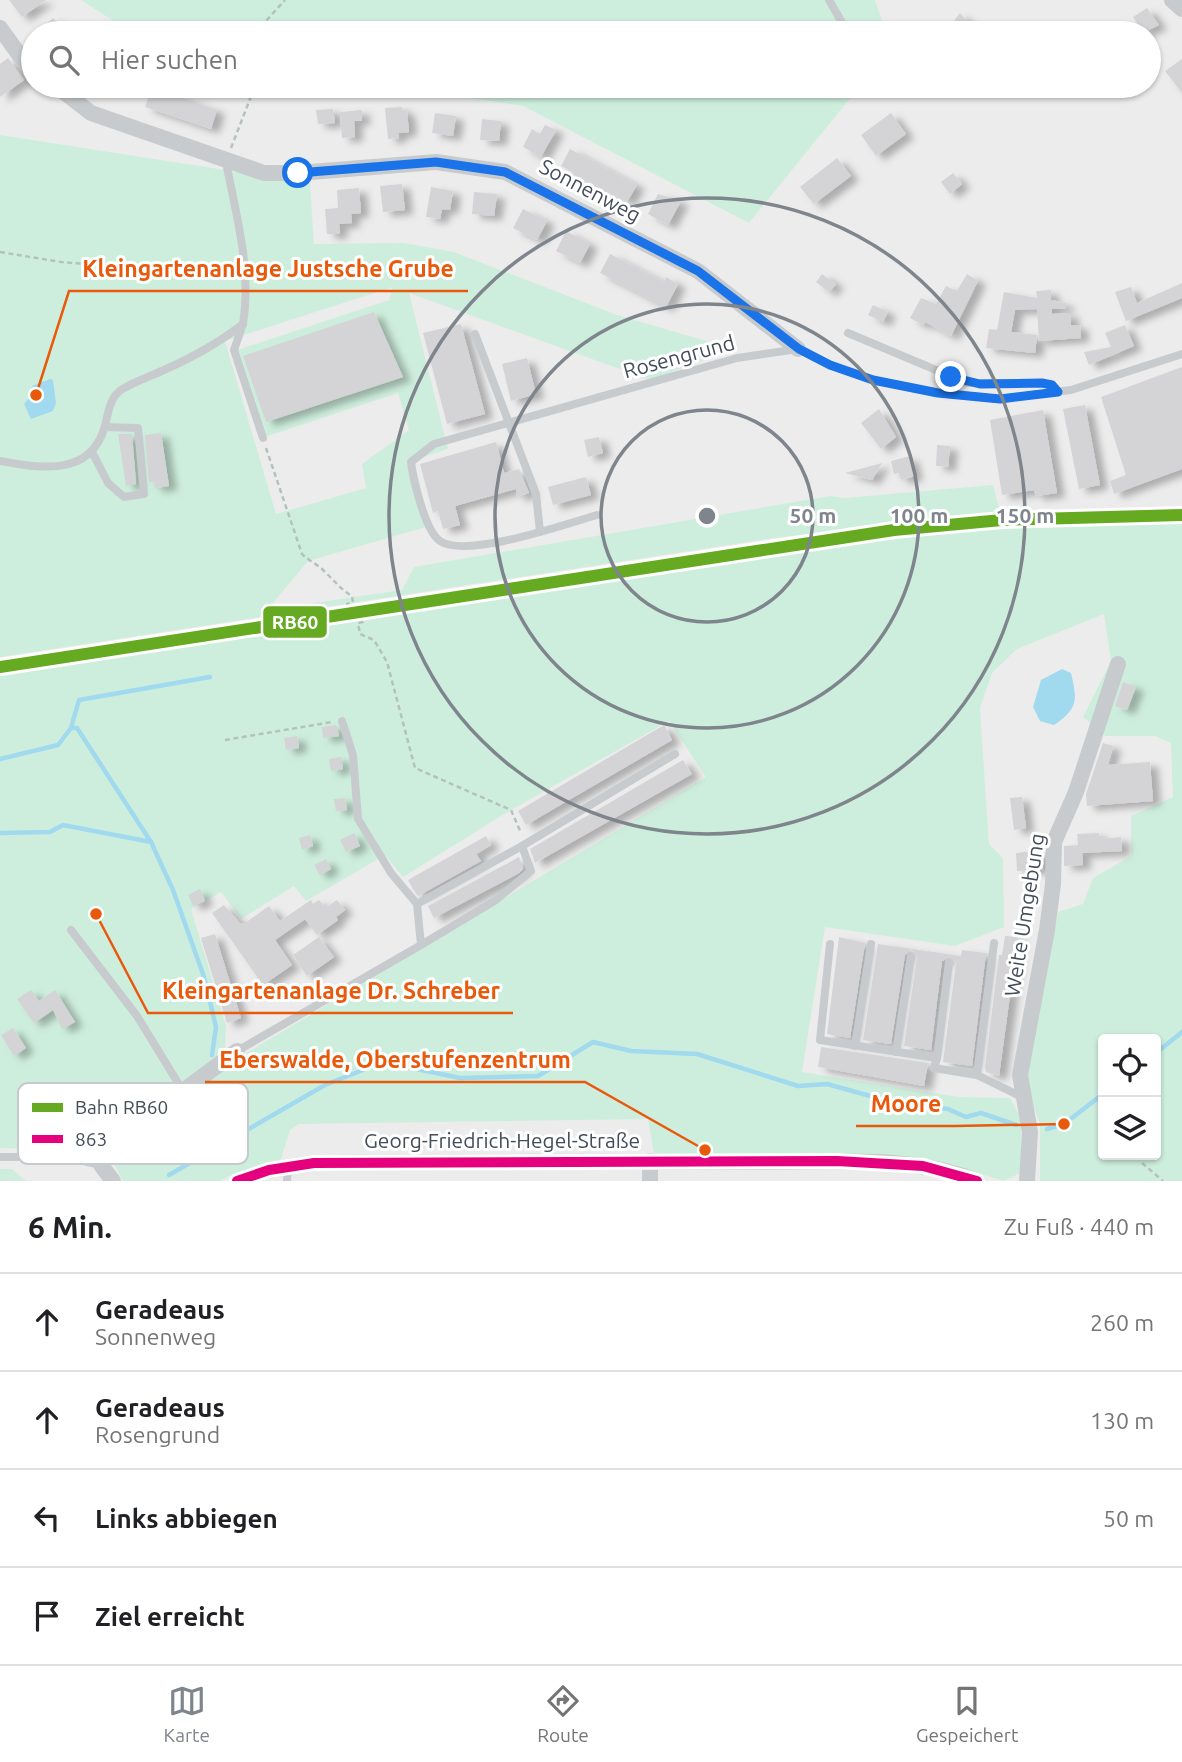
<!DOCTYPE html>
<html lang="de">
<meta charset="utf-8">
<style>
body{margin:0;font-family:Ubuntu,sans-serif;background:#f6f6f6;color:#202124}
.controls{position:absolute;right:21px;bottom:21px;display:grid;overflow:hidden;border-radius:7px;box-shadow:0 2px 5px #0004}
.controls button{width:63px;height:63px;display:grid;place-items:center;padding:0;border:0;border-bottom:2px solid #e0e0e0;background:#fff;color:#202124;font:35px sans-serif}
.stop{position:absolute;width:21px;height:21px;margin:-16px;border:5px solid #1a73e8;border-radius:50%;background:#fff}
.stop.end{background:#1a73e8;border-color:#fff;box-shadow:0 2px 7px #0008}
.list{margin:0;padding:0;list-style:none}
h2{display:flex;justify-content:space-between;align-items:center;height:91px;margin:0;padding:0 28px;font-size:30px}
h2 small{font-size:23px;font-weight:400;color:#757577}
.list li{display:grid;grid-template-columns:46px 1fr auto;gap:21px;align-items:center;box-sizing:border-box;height:98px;padding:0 28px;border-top:2px solid #e0e0e0}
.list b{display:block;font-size:26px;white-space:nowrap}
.list p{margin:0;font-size:23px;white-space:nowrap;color:#757577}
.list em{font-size:23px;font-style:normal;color:#757577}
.icon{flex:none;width:38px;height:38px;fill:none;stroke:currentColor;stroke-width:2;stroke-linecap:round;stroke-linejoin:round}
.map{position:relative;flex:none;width:1182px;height:1181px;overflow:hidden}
.search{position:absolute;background:#fff;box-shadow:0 2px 5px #0004;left:21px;right:21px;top:21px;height:77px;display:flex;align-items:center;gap:18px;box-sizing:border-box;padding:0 24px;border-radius:38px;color:#757577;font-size:26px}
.sheet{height:483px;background:#fff}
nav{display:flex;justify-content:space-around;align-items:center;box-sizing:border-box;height:98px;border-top:2px solid #e0e0e0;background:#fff;font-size:19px;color:#757577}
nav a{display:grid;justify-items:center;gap:4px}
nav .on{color:#7e858c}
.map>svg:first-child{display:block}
</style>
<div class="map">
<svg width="1182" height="1181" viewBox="0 0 1182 1181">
<defs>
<filter id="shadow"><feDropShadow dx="8" dy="4.5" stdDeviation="3.5" flood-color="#0004"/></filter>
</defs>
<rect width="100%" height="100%" fill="#edecec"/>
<g fill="#ceeedd" fill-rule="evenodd">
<path d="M 81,0 L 875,0 L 884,27 L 882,33 L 132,33 Z"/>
<path d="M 387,86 L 860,86 L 749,223 L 523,106 Z"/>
<path d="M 0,135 L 310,183 L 314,244 L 404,243 L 454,252 L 617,315 L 734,349 L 650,380 L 409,293 L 448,449 L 414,460 L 430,526 L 308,561 L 267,610 L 402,590 L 414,567 L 830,496 L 844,498 L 993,485 L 1000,512 L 774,538 L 0,657 ZM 393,287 L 389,300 L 237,350 L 265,437 L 398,393 L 409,430 L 362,464 L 366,488 L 276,514 L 225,341 Z"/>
<path d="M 1182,523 L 1182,1181 L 1040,1181 L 1040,1124 L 1027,1088 L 1029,1041 L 1058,912 L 1083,904 L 1093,878 L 1131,856 L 1131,816 L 1173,797 L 1171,743 L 1155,736 L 1105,736 L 1083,717 L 1111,661 L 1104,614 L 1017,649 L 992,673 L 980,708 L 989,844 L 1003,858 L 1004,927 L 955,946 L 825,927 L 802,1072 L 959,1097 L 1010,1098 L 1021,1119 L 1022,1172 L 1004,1181 L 952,1165 L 915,1158 L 654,1154 L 648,1119 L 299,1124 L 290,1130 L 281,1159 L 236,1173 L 220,1181 L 123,1181 L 112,1160 L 118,1152 L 240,1057 L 706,777 L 669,721 L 511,810 L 403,877 L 385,855 L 306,901 L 294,886 L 241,919 L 221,892 L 191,909 L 226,1026 L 225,1050 L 93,1155 L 65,1150 L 0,1148 L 0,673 L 766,553 L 917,533 L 995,526 ZM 1103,1039 L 1156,1039 L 1156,1155 L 1103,1155 Z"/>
<path d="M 0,1169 L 12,1169 L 26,1181 L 0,1181 Z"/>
</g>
<g fill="#a1d9ee">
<path d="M 50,379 L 53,380 L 56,403 L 53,411 L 31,419 L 24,404 L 31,396 L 32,386 Z"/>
<path d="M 1062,669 L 1071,673 C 1077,700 1079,708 1054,725 L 1040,721 L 1033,707 L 1041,680 Z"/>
</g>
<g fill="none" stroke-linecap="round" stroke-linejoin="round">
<g stroke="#a1d9ee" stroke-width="4.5">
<path d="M 71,728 L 77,728 L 151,842"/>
<path d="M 0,759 L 58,745 L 71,728 L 79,700 L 210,677"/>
<path d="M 0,833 L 50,832 L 63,825 L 151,842 L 173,890 L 204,977 L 216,1027 L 212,1055"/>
<path d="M 1156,1053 L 1182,1032"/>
<path d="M 1047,1129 L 1064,1124 L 1103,1094"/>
<path d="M 169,1175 L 325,1085 L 383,1062 L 460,1078 L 538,1076 L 593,1042 L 631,1051 L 697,1054 L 798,1086 L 827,1084 L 899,1104 L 948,1109 L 966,1117 L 981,1113 L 1016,1125"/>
</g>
</g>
<g fill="#d4d4d7" filter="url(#shadow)">
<path d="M 9,0 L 46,0 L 22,17 Z"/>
<path d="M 1147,8 L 1159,25 L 1143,33 L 1133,17 Z"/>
<path d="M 960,13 L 973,28 L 968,33 L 944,33 Z"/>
<path d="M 53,18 L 67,33 L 37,33 Z"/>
<path d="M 8,58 L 24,80 L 0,97 L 0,64 Z"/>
<path d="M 1182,59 L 1182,93 L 1165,71 Z"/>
<path d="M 152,87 L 217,110 L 211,129 L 145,107 Z"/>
<path d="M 402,107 L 402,111 L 407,111 L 409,132 L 398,133 L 399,138 L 388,139 L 385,108 Z"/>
<path d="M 333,109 L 335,123 L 318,124 L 316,110 Z"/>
<path d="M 362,110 L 362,121 L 354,121 L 355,137 L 342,138 L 340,112 Z"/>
<path d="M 435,113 L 456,116 L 453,136 L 432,133 Z"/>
<path d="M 891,113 L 906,134 L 876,156 L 861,135 Z"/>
<path d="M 482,119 L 501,121 L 499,141 L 480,140 Z"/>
<path d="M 545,125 L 556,130 L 541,157 L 523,147 L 532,129 L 540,134 Z"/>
<path d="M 570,149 L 637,185 L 627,202 L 561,166 Z"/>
<path d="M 837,158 L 851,176 L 814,204 L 800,187 Z"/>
<path d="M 953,173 L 962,184 L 950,194 L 941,182 Z"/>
<path d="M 402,184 L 405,210 L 383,212 L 380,186 Z"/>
<path d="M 431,187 L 453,191 L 450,210 L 442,209 L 440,219 L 426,217 Z"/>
<path d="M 359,188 L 361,213 L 351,214 L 352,223 L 339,224 L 340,234 L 327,234 L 325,209 L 338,208 L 337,190 Z"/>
<path d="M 474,192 L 497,194 L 494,216 L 472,214 Z"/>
<path d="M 658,194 L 681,201 L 668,225 L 648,214 Z"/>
<path d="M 523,209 L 547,221 L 537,240 L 513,228 Z"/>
<path d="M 566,231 L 590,244 L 580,263 L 556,251 Z"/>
<path d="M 610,254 L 664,282 L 666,277 L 678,284 L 666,307 L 600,273 Z"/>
<path d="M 822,274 L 836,284 L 829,292 L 816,282 Z"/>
<path d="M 967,274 L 978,281 L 951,336 L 925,322 L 923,325 L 910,318 L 921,298 L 936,304 L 946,286 L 957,291 Z"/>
<path d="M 1182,283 L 1182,298 L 1126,321 L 1115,292 L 1131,287 L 1137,303 Z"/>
<path d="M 1051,290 L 1051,300 L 1066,303 L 1066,308 L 1052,309 L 1052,314 L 1071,313 L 1071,325 L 1080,325 L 1081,338 L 1039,341 L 1037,309 L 1015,310 L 1011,332 L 1037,335 L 1035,353 L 986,348 L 989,329 L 997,330 L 1004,292 L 1037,298 L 1036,291 Z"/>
<path d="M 873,305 L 888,312 L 883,322 L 868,315 Z"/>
<path d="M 374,312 L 403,377 L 266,422 L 243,356 Z"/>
<path d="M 461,324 L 485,414 L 447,424 L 423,333 Z"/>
<path d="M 1125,325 L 1134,346 L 1089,365 L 1084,352 L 1111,347 L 1105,333 Z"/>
<path d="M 527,358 L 536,394 L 511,401 L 502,364 Z"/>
<path d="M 1182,367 L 1182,469 L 1114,494 L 1110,481 L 1126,475 L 1101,397 Z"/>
<path d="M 1085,405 L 1100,485 L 1079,489 L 1063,409 Z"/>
<path d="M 879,409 L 896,437 L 881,449 L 861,423 Z"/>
<path d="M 1043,410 L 1057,493 L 1036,496 L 1034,490 L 1002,495 L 990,420 Z"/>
<path d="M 161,433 L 169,486 L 155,488 L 154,481 L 149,482 L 145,435 Z"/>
<path d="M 118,434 L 132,434 L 136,484 L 126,486 Z"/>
<path d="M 599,437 L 603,453 L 588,457 L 584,440 Z"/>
<path d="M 496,442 L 504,473 L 519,469 L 529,493 L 517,497 L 516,489 L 455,506 L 460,525 L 443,529 L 438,511 L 433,513 L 420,464 Z"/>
<path d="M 937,445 L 950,446 L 948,467 L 936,466 Z"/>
<path d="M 910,456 L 915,476 L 901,480 L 899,473 L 894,474 L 891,461 Z"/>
<path d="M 882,463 L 872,480 L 845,473 Z"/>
<path d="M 586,477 L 591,495 L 553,505 L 548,487 Z"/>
<path d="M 1123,682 L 1136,687 L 1127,710 L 1115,706 Z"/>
<path d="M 336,725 L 339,736 L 323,738 L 322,727 Z"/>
<path d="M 664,725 L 672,740 L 526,825 L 518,811 Z"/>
<path d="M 297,736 L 299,748 L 286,750 L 284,738 Z"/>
<path d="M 1103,743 L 1113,746 L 1108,765 L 1150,762 L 1153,801 L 1087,806 L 1086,794 Z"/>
<path d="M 341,757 L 343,769 L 331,771 L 329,759 Z"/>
<path d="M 683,760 L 692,774 L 535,863 L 530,849 Z"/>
<path d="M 1022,797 L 1026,828 L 1014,830 L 1010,798 Z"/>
<path d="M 345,798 L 347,810 L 336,811 L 334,799 Z"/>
<path d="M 354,833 L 360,846 L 346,852 L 340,840 Z"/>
<path d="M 1099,833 L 1100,839 L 1121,837 L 1122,851 L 1082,853 L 1083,865 L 1064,866 L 1064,846 L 1078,845 L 1077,834 Z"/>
<path d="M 310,835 L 313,846 L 302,850 L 299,838 Z"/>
<path d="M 486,836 L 491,845 L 476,854 L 481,861 L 418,896 L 413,889 L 408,880 Z"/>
<path d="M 1043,850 L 1043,869 L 1017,871 L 1016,853 Z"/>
<path d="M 519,857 L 523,869 L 519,873 L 434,918 L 428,906 Z"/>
<path d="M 326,859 L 331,869 L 320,875 L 314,865 Z"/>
<path d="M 200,889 L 205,901 L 193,906 L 188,895 Z"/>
<path d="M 311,900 L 313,904 L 319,900 L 325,908 L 337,900 L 345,910 L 336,917 L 338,920 L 317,935 L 305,919 L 275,940 L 292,965 L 263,985 L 212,913 L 224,905 L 240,923 L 245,923 L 269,906 L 280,921 Z"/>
<path d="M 215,934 L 241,1018 L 227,1023 L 201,938 Z"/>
<path d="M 1005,936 L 1018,937 L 999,1076 L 986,1072 L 985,1067 L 999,955 L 1002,955 Z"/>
<path d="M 319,937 L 334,957 L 307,976 L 293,955 Z"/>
<path d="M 839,937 L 865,943 L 850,1038 L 827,1034 Z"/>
<path d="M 878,944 L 961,956 L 962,950 L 986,953 L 972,1066 L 943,1062 L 956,963 L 950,956 L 942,961 L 931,1050 L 904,1046 L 917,957 L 911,949 L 905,955 L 891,1044 L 863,1040 Z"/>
<path d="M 31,990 L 39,1001 L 55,990 L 75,1022 L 62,1029 L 53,1010 L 34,1023 L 17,999 Z"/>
<path d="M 13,1028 L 26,1048 L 14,1056 L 1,1035 Z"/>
<path d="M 821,1047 L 928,1063 L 924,1086 L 818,1067 Z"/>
</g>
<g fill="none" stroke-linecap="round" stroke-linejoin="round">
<g stroke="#b4c2be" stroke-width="2.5" stroke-dasharray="5 3.5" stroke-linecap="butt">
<path d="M 255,33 L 285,0"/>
<path d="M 231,148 L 255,86"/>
<path d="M 0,252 L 61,262 L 233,276"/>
<path d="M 266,448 L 302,554 C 310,562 318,564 325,572 C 335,581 340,589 352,596 L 353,602 L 347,604 L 353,605 L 356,620 L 363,619 L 363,622 L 358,623 L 360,634 L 374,640 L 387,662 L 415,768 L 511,810 L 521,833"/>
<path d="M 225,740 L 332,722"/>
<path d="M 1142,1163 L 1163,1181"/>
</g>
<g stroke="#c8cbcd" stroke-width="8">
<path d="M 829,0 L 848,33"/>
<path d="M 243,324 L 234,350 L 263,438"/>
<path d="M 848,333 L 967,383 L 1042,383 L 1052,385 L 1058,392"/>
<path d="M 475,334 L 536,494 L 540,532"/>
<path d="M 92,452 L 108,483 L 124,497 L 144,494 L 138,428 L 105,427"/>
<path d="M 0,461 C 39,468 89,477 104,429 C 108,416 109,398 121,390 C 133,382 151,376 164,370 C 191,358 220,342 243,324 C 252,269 236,215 226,162"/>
<path d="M 597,515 C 566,524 466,559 440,541 C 425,531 413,479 411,462 L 434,444 L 737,358 L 798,349 L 830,365 L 873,380 L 938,393 L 1000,399 L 1071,390 L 1182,354"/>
<path d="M 417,904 L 522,846 L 675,754"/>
<path d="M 71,930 L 137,1016 L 183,1091"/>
<path d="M 830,944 L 820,1040 L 937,1058 L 949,962"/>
<path d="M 421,945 L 496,900 L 531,871 L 522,846"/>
<path d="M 855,1046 L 871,944"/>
<path d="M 237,1051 L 421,945 L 417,904 L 391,873 L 358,819 L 353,755 L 342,721"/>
<path d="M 896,1052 L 911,956"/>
<path d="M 937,1058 L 934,1068 L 977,1075 L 1024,1098"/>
<path d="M 977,1075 L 994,943"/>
<path d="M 0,1157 L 66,1157 L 101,1165"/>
<path d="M 287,1181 L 288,1166"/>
</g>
<g stroke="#c8cbcd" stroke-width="16">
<path d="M 1172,0 L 1182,9"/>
<path d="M 0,28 L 23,60 L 33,68"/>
<path d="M 56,86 L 91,113 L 264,173 L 298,173 L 436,162 L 505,172 L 698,271 L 798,349"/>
<path d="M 650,1161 L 650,1181"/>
<path d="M 113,1181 L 101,1165 L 116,1134 L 183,1091 L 237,1051"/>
<path d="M 237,1181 L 269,1170 L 314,1163 C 460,1162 605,1161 751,1162 C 825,1163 907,1153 977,1181"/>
<path d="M 1027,1181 L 1030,1132 L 1020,1075 L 1047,930 L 1053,884 L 1054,842 L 1076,792 L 1118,664"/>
</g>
<g stroke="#fff" stroke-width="16">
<path id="bus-1" d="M 237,1181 L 269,1170 L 314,1163 L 837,1161 L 923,1166 L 977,1181"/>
</g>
<use href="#bus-1" stroke="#e5007d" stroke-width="10"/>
<g stroke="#fff" stroke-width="18">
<path id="rail-1" d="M 0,667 L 894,530 L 1002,520 L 1182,515"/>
</g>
<use href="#rail-1" stroke="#6a2" stroke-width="12"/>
</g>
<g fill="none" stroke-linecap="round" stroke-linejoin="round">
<path stroke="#1a73e8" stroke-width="9" d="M 298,173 L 436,162 L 505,172 L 698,271 L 799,349 L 830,365 L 873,380 L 938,393 L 1000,399 L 1058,392 L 1052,385 L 1042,383 L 980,384 L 951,377"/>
</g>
<g fill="none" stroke="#7e858c" stroke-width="3.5">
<circle cx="707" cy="516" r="106"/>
<circle cx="707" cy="516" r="212"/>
<circle cx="707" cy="516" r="318"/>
</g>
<g text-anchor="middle" stroke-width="6" stroke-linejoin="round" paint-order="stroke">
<g font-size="21" fill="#434d59" stroke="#fff">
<text transform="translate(590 191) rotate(28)" y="7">Sonnenweg</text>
<text transform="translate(679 357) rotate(-15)" y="7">Rosengrund</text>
<text transform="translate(1025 915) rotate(-81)" y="7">Weite Umgebung</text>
<text x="502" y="1148">Georg-Friedrich-Hegel-Straße</text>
</g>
</g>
<rect x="18" y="1083" width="230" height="81" rx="10" fill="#fff" stroke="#c7cacd" stroke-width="2"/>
<rect x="32" y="1103" width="31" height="9" fill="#6a2"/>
<rect x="32" y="1135" width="31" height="8" fill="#e5007d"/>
<g font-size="19" fill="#434d59">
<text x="75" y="1114">Bahn RB60</text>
<text x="75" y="1146">863</text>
</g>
<circle cx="707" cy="516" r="10" fill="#7e858c" stroke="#fff" stroke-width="3.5"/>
<g font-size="21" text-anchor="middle" font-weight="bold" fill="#7e858c" stroke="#fff" stroke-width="6" stroke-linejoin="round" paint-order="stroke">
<text x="813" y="523">50 m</text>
<text x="919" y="523">100 m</text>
<text x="1025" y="523">150 m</text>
</g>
<path fill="none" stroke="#e8590c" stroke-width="2.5" d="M36 395L69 291H468M96 914L148 1013H513M705 1150L585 1082H205M1064 1124L955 1126H856"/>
<g fill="#e8590c" stroke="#fff" stroke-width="2.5">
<circle cx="36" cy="395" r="7"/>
<circle cx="96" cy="914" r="7"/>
<circle cx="705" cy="1150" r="7"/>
<circle cx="1064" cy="1124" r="7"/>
</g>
<g font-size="23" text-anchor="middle" font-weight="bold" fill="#e8590c" stroke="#fff" stroke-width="6" stroke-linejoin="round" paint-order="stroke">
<text x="268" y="277">Kleingartenanlage Justsche Grube</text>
<text x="331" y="999">Kleingartenanlage Dr. Schreber</text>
<text x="395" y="1068">Eberswalde, Oberstufenzentrum</text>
<text x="906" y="1112">Moore</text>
</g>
<rect stroke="#fff" stroke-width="2.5" x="262" y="605" width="66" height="34" rx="7" fill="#6a2"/>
<g font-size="19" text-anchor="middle" font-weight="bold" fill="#fff">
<text x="295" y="629">RB60</text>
</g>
</svg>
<div class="controls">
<button><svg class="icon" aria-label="locate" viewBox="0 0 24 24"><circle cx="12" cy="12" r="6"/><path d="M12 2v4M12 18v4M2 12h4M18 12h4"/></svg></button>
<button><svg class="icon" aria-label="layers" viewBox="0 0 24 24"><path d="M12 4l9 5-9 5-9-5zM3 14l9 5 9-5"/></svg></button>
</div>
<div class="stop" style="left:298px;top:173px"></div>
<div class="stop end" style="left:951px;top:377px"></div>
<div class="search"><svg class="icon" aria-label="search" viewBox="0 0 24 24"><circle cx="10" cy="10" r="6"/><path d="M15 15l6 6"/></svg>Hier suchen</div>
</div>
<section class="sheet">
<h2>6 Min.<small>Zu Fuß · 440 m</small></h2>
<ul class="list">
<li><svg class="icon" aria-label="ahead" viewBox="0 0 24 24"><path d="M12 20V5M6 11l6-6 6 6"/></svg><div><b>Geradeaus</b><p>Sonnenweg</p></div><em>260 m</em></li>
<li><svg class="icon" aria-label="ahead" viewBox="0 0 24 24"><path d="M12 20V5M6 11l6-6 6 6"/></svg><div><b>Geradeaus</b><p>Rosengrund</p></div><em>130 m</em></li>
<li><svg class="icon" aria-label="left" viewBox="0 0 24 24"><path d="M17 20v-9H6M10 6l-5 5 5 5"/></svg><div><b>Links abbiegen</b></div><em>50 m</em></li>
<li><svg class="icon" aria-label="arrive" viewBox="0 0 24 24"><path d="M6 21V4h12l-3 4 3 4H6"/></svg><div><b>Ziel erreicht</b></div></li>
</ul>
</section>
<nav>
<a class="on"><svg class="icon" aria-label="map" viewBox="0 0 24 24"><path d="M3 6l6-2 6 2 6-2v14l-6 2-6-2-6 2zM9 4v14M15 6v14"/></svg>Karte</a>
<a><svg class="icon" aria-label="directions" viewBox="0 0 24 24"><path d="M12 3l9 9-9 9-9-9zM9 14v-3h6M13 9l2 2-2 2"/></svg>Route</a>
<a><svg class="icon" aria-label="saved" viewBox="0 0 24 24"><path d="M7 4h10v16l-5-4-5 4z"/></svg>Gespeichert</a>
</nav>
